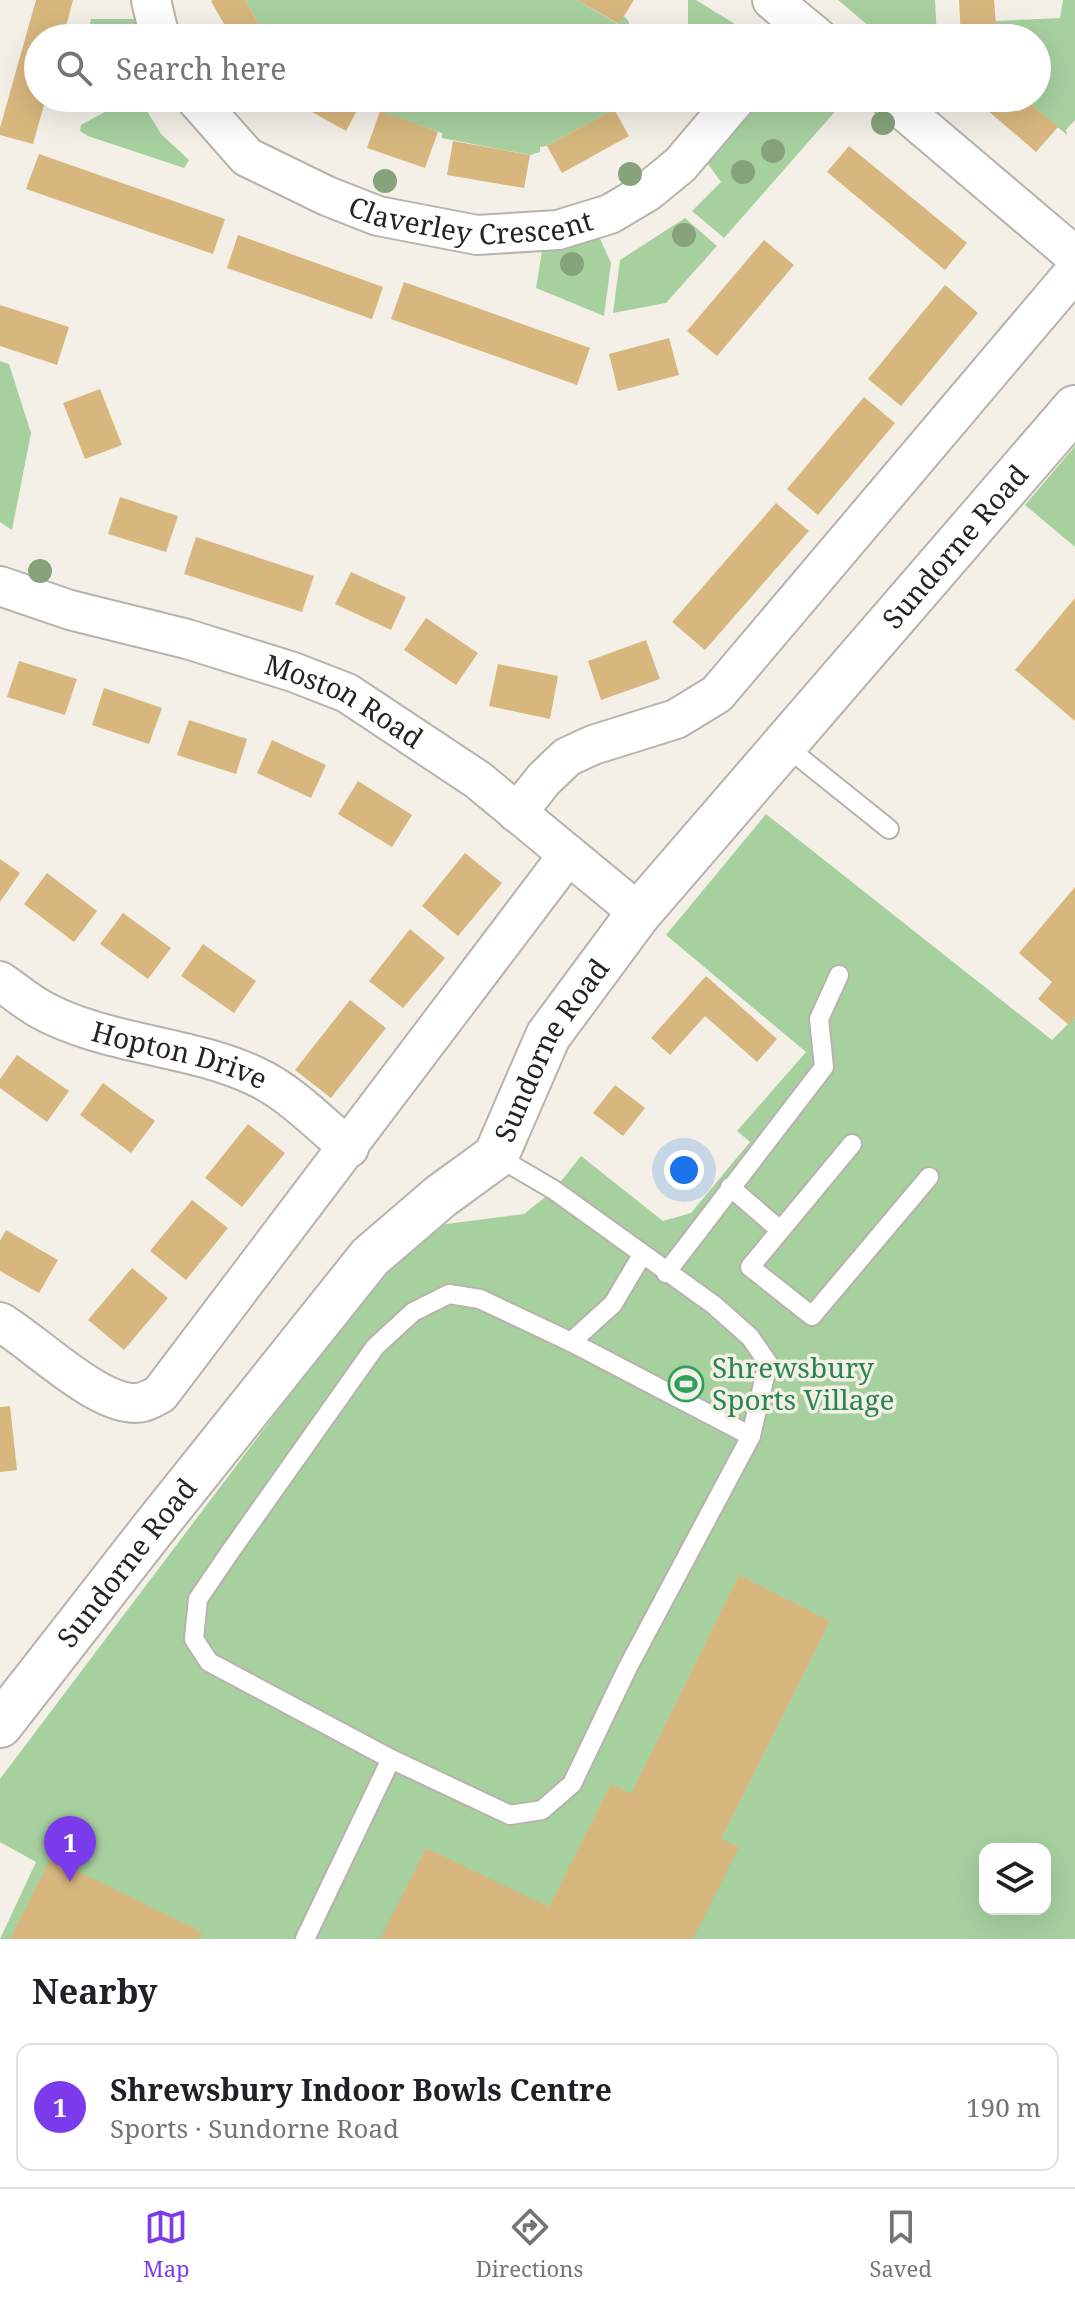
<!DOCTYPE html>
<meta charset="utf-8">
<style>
body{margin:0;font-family:"Noto Serif",serif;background:#f6f6f6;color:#202124}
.controls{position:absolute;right:24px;bottom:24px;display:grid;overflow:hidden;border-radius:16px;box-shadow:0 8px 32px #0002}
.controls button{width:72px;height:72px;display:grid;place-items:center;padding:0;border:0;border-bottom:2px solid #e0e0e0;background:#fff;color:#202124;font:40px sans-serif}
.you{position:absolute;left:684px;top:1170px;width:28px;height:28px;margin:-20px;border:6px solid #fff;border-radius:50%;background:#1a73e8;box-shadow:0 0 0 12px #1a73e833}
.badge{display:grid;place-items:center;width:52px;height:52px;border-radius:50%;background:#7c3aed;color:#fff;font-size:26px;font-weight:700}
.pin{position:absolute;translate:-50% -66px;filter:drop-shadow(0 2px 4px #0008)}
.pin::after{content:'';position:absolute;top:42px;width:28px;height:24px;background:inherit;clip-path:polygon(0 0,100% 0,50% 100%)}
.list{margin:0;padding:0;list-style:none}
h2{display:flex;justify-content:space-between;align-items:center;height:104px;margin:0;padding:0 32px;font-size:34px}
h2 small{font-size:26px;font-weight:400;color:#757577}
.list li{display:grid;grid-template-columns:52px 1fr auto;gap:24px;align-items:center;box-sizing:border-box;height:128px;margin:0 16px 16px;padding:0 16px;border:2px solid #e0e0e0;border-radius:16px}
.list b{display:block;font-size:30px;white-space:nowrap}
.list p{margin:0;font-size:26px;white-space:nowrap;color:#757577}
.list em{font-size:26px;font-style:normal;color:#757577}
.icon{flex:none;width:44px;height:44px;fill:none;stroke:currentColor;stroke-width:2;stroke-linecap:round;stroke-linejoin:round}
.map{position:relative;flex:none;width:1075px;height:1939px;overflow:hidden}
.search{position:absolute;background:#fff;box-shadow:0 8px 32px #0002;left:24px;right:24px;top:24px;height:88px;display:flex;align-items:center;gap:20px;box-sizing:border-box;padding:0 28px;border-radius:44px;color:#757577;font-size:30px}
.sheet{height:248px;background:#fff}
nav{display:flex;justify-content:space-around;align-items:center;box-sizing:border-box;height:112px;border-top:2px solid #e0e0e0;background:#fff;font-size:22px;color:#757577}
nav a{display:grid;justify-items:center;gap:4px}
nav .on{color:#7c3aed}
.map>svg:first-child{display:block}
</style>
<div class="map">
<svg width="1075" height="1939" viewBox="0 0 1075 1939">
<rect width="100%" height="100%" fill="#f4f0e8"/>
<g fill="#a7d09f" fill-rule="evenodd">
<path d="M 245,0 L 577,0 L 618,24 L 624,16 L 629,22 L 628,38 L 267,38 Z"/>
<path d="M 688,0 L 696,0 L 743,29 L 735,38 L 688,38 Z"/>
<path d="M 838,0 L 935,0 L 937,38 L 883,38 Z"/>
<path d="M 1063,0 L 1075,0 L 1075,120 L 1066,130 L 1067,135 L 1023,98 L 1037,98 L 1037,38 L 1009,38 L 1008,24 L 996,24 L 995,21 L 1060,18 Z"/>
<path d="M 91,19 L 138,19 L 146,38 L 87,38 Z"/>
<path d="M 130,98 L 139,98 L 161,134 L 189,160 L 184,168 L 88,136 L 80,131 L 81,125 Z"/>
<path d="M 352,98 L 623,98 L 622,104 L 614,109 L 547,146 L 540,147 L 540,152 L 530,155 L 442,138 L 442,133 L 367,108 Z"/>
<path d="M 757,98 L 829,98 L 839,107 L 724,238 L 692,211 L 721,182 L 705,160 Z"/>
<path d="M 685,218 L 717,246 L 666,303 L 613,313 L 620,260 Z"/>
<path d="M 597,232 L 611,263 L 604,316 L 536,288 L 543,245 Z"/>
<path d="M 0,361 L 9,364 L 31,433 L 12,530 L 0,522 Z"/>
<path d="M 1075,446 L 1075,547 L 1025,505 Z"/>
<path d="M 766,814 L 1052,1040 L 1075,1017 L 1075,1939 L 0,1939 L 36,1862 L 0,1842 L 0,1779 L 368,1291 L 431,1226 L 524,1214 L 554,1190 L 581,1156 L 663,1221 L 691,1213 L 750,1142 L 737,1131 L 806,1052 L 666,935 ZM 985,1849 L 1045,1849 L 1045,1909 L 985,1909 Z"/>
</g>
<g fill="#d7b77d">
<path d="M 36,0 L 73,0 L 63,38 L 38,38 L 38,98 L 46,98 L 33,144 L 0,135 L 0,128 Z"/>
<path d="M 213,0 L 245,0 L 267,38 L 232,38 L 211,1 Z"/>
<path d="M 577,0 L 634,0 L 619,24 Z"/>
<path d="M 959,0 L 994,0 L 996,24 L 1008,24 L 1009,38 L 961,38 Z"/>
<path d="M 628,26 L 668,28 L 668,38 L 628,38 Z"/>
<path d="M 287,98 L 352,98 L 361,103 L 346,131 Z"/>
<path d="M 973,98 L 1023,98 L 1058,127 L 1036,152 Z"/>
<path d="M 614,109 L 629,136 L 562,173 L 547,146 Z"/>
<path d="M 380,111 L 438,132 L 425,168 L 367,148 Z"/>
<path d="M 453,141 L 530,155 L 524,188 L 447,175 Z"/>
<path d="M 849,146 L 967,243 L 945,270 L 827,172 Z"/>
<path d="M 39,154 L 225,219 L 213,254 L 26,189 Z"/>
<path d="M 238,235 L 383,287 L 372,319 L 227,268 Z"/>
<path d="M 764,240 L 794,265 L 717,356 L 687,331 Z"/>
<path d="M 404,282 L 590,348 L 577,385 L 391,319 Z"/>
<path d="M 945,285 L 978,313 L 901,406 L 868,379 Z"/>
<path d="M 0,305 L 69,327 L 57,365 L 0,346 Z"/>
<path d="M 669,338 L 679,375 L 618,391 L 609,354 Z"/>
<path d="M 100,389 L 122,445 L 85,459 L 63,403 Z"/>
<path d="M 864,397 L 895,423 L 818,515 L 787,489 Z"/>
<path d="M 120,497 L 178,516 L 166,552 L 108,534 Z"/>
<path d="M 776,503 L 809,531 L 705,650 L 672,622 Z"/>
<path d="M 196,537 L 314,576 L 302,612 L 184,574 Z"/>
<path d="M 351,572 L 406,597 L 391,630 L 335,604 Z"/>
<path d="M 1075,598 L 1075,721 L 1015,670 Z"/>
<path d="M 426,618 L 478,653 L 456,685 L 404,650 Z"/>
<path d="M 646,640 L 660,679 L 601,700 L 588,661 Z"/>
<path d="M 19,661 L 77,679 L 65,715 L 7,697 Z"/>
<path d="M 498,664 L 558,676 L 550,719 L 489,706 Z"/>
<path d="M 104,688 L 162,708 L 149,744 L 92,725 Z"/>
<path d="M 189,720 L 247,739 L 236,774 L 177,755 Z"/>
<path d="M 272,740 L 326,765 L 311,798 L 257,773 Z"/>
<path d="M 358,781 L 412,815 L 392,847 L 338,814 Z"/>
<path d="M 465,853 L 502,883 L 458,936 L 422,906 Z"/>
<path d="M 0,859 L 20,873 L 0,902 Z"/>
<path d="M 47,873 L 97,911 L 74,942 L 24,904 Z"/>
<path d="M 1075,887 L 1075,1017 L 1069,1025 L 1038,999 L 1052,982 L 1019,953 Z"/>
<path d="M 123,913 L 171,948 L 148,979 L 100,944 Z"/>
<path d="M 410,929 L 445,958 L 403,1008 L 369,981 Z"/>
<path d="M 203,944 L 256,981 L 234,1013 L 181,976 Z"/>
<path d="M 706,976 L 777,1039 L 757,1062 L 705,1016 L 670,1055 L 651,1038 Z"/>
<path d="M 350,1000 L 386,1028 L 331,1098 L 295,1070 Z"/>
<path d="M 17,1055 L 69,1091 L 47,1122 L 0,1088 L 0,1079 Z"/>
<path d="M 103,1083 L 155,1121 L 131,1153 L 80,1115 Z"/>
<path d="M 615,1085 L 645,1108 L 623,1136 L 593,1113 Z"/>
<path d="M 248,1124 L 285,1153 L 242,1207 L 205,1178 Z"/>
<path d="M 192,1200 L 228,1228 L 186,1280 L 150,1251 Z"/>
<path d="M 6,1230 L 58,1260 L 39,1293 L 0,1271 L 0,1241 Z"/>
<path d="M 132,1268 L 168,1298 L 124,1350 L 88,1320 Z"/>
<path d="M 10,1406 L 17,1470 L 0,1472 L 0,1407 Z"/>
<path d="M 739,1575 L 830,1621 L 721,1839 L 739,1847 L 693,1939 L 380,1939 L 426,1848 L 549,1907 L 611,1784 L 631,1794 Z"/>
<path d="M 51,1858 L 202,1932 L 199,1939 L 10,1939 Z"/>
</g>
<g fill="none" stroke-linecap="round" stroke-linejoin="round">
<g stroke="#b7b3ac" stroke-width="22">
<g id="service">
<path d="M 783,744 L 889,829"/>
<path d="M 852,1144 L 750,1267 L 812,1316 L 929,1177"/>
<path d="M 496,1156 L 554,1190 L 714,1305 L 750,1337 L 768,1363 L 751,1436 L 628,1667 L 572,1784 L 542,1810 L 510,1815 L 391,1759 L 209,1662 L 194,1639 L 198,1599 L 230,1552 L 375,1347 L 413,1312 L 449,1294 L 480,1299 L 571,1342 L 613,1304 L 642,1255"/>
<path d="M 730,1187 L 780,1230"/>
<path d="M 666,1273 L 824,1067 L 819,1019 L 839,975"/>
<path d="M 571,1342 L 751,1436"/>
<path d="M 305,1939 L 391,1759"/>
</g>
</g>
<g stroke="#b7b3ac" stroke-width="42">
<g id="minor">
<path d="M 151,0 L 160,38"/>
<path d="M 772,0 L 818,38"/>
<path id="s1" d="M 195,98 L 247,157 L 327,196 L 378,216 L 477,235 L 558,230 L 610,214 L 647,192 L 680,165 L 737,98"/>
<path d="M 889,98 L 1075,256"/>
<path id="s2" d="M 0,586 L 70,610 L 187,639 L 293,672 L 347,693 L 478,780 L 639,913"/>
<path d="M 517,813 L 544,779 L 567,757 L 593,745 L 676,719 L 717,694 L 1075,271"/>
<path id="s3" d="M 0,981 C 13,990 26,1001 40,1009 C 104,1045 191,1045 257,1077 C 291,1093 320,1124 349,1148"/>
<path d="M 0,1322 C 34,1341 103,1412 143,1402 C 149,1400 155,1397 160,1394 L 568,855"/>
</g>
</g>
<g stroke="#b7b3ac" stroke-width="48">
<g id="secondary">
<path id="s4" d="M 0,1725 L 152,1530 L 370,1257 L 441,1196 L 496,1156 L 548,1036 L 639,913 L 1075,408"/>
</g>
</g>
<use href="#service" stroke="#fff" stroke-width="18"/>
<use href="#minor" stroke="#fff" stroke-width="38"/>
<use href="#secondary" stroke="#fff" stroke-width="44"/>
</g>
<g fill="#86a37b">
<circle cx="883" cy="123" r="12"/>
<circle cx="773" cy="151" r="12"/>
<circle cx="743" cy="172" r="12"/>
<circle cx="630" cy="174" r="12"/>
<circle cx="385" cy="181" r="12"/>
<circle cx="684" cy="235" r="12"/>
<circle cx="572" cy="264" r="12"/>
<circle cx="40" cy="571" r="12"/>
</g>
<defs>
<g id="stadium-ring" transform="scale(1.8)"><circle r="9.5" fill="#f4f0e8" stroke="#2e9e5b" stroke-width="1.5"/><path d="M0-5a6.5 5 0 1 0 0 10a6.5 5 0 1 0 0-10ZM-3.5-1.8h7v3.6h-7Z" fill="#2e9e5b"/></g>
</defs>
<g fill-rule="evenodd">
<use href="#stadium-ring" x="686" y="1384"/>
</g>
<g text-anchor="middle" stroke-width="7" stroke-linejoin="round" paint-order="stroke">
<g font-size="28" fill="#252421" stroke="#f4f0e8">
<text dy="10" stroke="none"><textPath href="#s1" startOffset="316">Claverley Crescent</textPath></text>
<text dy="10" stroke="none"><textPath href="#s4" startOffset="1526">Sundorne Road</textPath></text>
<text dy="10" stroke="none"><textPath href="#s2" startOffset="364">Moston Road</textPath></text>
<text dy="10" stroke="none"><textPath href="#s4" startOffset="878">Sundorne Road</textPath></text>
<text dy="10" stroke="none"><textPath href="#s3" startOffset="196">Hopton Drive</textPath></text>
<text dy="10" stroke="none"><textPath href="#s4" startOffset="206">Sundorne Road</textPath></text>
</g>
<g font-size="28" fill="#27864d" stroke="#f4f0e8" text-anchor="start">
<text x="712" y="1378">Shrewsbury<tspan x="712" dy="32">Sports Village</tspan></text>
</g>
</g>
</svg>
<div class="controls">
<button><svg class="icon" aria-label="layers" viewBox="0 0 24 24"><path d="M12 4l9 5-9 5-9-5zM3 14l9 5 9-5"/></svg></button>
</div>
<div class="you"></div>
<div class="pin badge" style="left:70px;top:1882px">1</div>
<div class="search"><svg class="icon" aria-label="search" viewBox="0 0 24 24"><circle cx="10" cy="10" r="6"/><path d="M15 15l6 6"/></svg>Search here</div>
</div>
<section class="sheet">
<h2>Nearby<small></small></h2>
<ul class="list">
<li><span class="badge">1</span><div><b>Shrewsbury Indoor Bowls Centre</b><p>Sports · Sundorne Road</p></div><em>190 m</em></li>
</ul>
</section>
<nav>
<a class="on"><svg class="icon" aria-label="map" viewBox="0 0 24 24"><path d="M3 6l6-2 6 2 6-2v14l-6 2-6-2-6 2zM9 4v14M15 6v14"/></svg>Map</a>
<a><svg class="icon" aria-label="directions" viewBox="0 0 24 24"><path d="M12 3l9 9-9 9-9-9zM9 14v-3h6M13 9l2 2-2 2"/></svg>Directions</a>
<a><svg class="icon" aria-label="saved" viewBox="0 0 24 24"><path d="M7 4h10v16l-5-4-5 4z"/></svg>Saved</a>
</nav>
